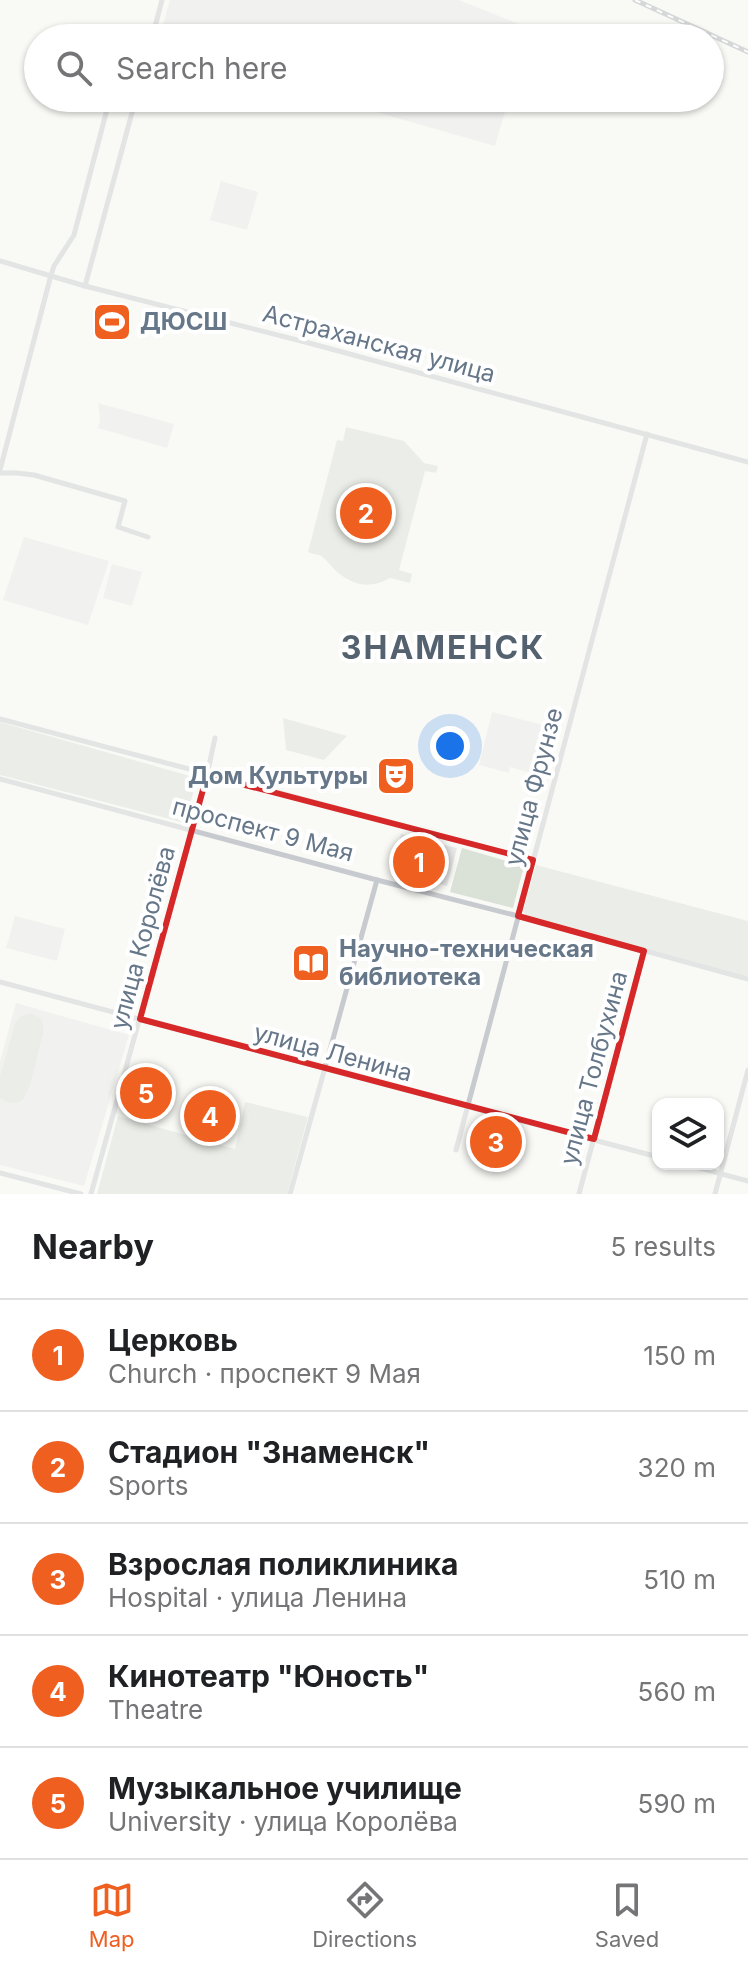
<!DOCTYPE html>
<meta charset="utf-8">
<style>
body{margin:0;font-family:Inter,sans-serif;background:#f6f6f6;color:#202124}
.controls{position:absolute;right:24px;bottom:24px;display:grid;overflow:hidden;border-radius:16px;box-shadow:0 2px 6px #0004}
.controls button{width:72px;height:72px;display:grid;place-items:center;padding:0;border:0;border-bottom:2px solid #e0e0e0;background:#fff;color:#202124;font:40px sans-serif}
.you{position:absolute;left:450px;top:746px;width:28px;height:28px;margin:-20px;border:6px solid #fff;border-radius:50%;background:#1a73e8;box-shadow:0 0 0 12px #1a73e833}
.badge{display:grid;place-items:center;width:52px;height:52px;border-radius:50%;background:#ef5f20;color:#fff;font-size:26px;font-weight:700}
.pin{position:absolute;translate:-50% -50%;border:4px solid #fff;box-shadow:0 2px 8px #0006}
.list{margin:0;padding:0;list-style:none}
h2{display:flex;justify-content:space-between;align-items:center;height:104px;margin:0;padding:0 32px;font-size:34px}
h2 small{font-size:26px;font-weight:400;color:#757577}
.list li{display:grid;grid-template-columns:52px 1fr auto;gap:24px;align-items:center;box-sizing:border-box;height:112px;padding:0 32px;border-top:2px solid #e0e0e0}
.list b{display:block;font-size:30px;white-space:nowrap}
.list p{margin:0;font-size:26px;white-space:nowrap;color:#757577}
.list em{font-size:26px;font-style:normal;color:#757577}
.icon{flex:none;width:44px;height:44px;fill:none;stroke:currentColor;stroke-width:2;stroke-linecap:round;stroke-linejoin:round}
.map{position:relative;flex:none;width:748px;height:1194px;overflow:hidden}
.search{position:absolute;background:#fff;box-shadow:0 2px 6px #0004;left:24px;right:24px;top:24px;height:88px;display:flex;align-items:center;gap:20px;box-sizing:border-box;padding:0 28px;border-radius:44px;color:#757577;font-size:30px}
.sheet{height:664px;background:#fff}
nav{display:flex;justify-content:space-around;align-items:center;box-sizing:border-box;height:112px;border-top:2px solid #e0e0e0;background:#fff;font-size:22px;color:#757577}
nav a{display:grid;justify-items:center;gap:4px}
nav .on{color:#ef5f20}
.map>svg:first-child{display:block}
</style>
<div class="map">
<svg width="748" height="1194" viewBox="0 0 748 1194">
<rect width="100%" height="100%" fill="#f9f9f6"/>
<g fill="#e7e8e7">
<path d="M 170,0 L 459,0 L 529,28 L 526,38 L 159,38 Z"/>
<path d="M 327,98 L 509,98 L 495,146 Z"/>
<path d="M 221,181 L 258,192 L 247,230 L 210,220 Z"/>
<path d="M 98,403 L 174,424 L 167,448 L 98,428 L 100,420 Z"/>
<path d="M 24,537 L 109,561 L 88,625 L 3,600 Z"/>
<path d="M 112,564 L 142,572 L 132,606 L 103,598 Z"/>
<path d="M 492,712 L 543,725 L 531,773 L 510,767 L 509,773 L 479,765 Z"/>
<path d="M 401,834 L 457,848 L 447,886 L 392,872 Z"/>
<path d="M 15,916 L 65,929 L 57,961 L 6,948 Z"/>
<path d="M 16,1003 L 129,1035 L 84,1186 L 0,1165 L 0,1061 Z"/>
</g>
<g fill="#dae1d7">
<path d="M 346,427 L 404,441 L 424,463 L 438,466 L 436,473 L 425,471 L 399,570 L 412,574 L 410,583 L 390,578 C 370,590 351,585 335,570 C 331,566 326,559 321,556 C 317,554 312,554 308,552 L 337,440 L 343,441 Z"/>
<path d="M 283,718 L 347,736 L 324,760 L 286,750 Z"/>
<path d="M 0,722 L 197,778 L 185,823 L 0,775 Z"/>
<path d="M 462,848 L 524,866 L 513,908 L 450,892 Z"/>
<path d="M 536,865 L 748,921 L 748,977 L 527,918 L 523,911 Z"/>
<path d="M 30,1013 L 41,1018 L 43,1023 L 43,1034 C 39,1047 31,1090 24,1098 C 16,1106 8,1104 0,1098 L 0,1076 L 15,1023 L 21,1016 Z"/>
<path d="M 245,1102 L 308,1117 L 287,1194 L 97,1194 L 118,1116 L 235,1149 Z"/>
</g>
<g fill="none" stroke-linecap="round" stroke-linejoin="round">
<g stroke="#c7cace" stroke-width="5">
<path d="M 152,38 L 162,0"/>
<path d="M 0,261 L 85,286 L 309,343 L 748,462"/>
<path d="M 85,286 L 136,98"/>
<path d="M 0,470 L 51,275 L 54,266 L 74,235 L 110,98"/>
<path d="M 0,473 L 17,473 L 34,475 L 125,501 L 118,527 L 148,537"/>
<path d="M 0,719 L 533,860"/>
<path d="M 0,779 L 377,880 L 518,916 L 748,979"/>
<path d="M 0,982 L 658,1157"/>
<path d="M 456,1150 L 647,434"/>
<path d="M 685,1164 L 748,1181"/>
<path d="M 0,1173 L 81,1194"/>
<path d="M 91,1194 L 207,775 L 215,738"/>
<path d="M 290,1194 L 377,880"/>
<path d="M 579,1194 L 644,951"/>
<path d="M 715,1194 L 748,1070"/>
</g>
<g stroke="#a9aeb5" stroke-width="5">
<path id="rail" d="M 635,0 L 748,52"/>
</g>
<use href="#rail" stroke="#fff" stroke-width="2" stroke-dasharray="6" stroke-linecap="butt"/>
</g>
<path d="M0 0H748V1194H0ZM 207,775 L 533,860 L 518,916 L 644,951 L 594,1139 L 140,1019 Z" fill="#f9f9f6" fill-opacity=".55" fill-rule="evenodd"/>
<path fill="none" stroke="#d62828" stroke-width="6" stroke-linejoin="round" d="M 207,775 L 533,860 L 518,916 L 644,951 L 594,1139 L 140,1019 Z"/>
<defs>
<g id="stadium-square" transform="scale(2)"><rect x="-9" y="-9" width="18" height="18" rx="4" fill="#ef5f20" stroke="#fff"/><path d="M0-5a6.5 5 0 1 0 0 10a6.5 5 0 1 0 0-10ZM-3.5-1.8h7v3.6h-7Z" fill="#fff"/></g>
<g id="theatre-square" transform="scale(2)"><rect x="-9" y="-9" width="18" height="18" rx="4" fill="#ef5f20" stroke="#fff"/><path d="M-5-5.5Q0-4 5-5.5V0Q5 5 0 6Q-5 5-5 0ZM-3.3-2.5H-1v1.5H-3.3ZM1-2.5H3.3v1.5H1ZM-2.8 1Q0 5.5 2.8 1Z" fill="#fff"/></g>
<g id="library-square" transform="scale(2)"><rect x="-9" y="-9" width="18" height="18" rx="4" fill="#ef5f20" stroke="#fff"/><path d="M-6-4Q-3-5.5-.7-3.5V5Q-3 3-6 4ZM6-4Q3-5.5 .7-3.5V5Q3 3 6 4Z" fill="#fff"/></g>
</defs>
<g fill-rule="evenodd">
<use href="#stadium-square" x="112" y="322"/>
<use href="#theatre-square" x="396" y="776"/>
<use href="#library-square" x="311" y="963"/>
</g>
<g text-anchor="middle" stroke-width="8" stroke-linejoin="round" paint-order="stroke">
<g font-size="24" font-weight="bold" fill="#667789" stroke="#fff" text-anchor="start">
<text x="140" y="330">ДЮСШ</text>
<text x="368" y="784" text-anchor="end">Дом Культуры</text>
<text x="339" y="957">Научно-техническая<tspan x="339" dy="28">библиотека</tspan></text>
</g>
<g font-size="24" fill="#667789" stroke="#fff">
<text transform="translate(379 344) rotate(15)" y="8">Астраханская улица</text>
<text transform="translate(534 787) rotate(-75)" y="8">улица Фрунзе</text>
<text transform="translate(263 830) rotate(15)" y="8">проспект 9 Мая</text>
<text transform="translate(143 938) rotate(-75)" y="8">улица Королёва</text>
<text transform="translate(333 1053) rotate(15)" y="8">улица Ленина</text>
<text transform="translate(594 1068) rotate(-75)" y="8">улица Толбухина</text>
</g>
<g font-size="32" font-weight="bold" letter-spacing="2" fill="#54616e" stroke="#fff">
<text x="443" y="659">ЗНАМЕНСК</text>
</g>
</g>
</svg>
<div class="controls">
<button><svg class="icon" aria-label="layers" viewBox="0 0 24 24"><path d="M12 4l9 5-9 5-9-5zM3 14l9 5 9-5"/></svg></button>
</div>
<div class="you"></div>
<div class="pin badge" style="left:419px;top:862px">1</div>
<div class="pin badge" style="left:366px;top:513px">2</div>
<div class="pin badge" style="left:496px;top:1142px">3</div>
<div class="pin badge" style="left:210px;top:1116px">4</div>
<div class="pin badge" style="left:146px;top:1093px">5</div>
<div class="search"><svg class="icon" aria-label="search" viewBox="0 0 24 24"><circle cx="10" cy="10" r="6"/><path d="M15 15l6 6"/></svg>Search here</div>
</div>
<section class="sheet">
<h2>Nearby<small>5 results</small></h2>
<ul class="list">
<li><span class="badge">1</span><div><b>Церковь</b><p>Church · проспект 9 Мая</p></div><em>150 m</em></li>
<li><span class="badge">2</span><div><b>Стадион &quot;Знаменск&quot;</b><p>Sports</p></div><em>320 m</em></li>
<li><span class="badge">3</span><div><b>Взрослая поликлиника</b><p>Hospital · улица Ленина</p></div><em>510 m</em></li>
<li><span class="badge">4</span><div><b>Кинотеатр &quot;Юность&quot;</b><p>Theatre</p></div><em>560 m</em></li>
<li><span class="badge">5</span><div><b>Музыкальное училище</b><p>University · улица Королёва</p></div><em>590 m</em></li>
</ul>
</section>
<nav>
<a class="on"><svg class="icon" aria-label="map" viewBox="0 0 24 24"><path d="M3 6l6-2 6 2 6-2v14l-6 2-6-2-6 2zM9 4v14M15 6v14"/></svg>Map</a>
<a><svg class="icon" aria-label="directions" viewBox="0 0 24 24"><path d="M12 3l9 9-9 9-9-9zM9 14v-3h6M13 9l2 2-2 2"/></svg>Directions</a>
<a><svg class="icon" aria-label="saved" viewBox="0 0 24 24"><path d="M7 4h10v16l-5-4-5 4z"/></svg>Saved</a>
</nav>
